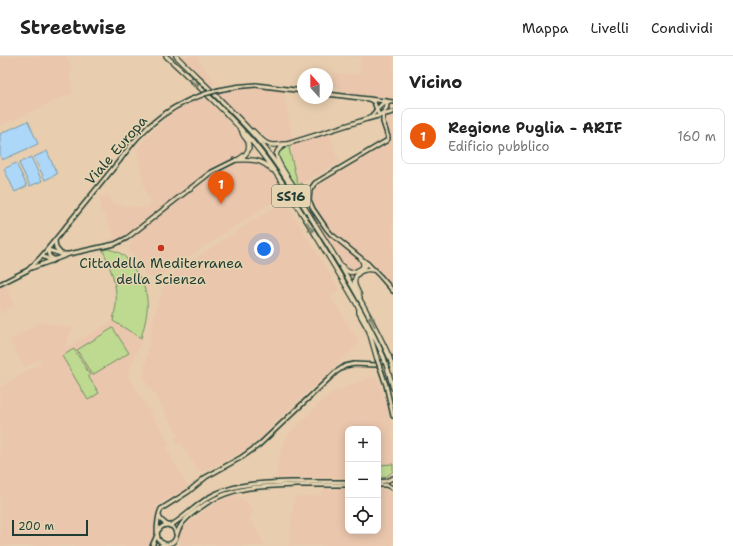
<!DOCTYPE html>
<html lang="it">
<meta charset="utf-8">
<style>
body{margin:0;font-family:"Shantell Sans",sans-serif;background:#f6f6f6;color:#222}
.controls{position:absolute;right:12px;bottom:12px;display:grid;overflow:hidden;border-radius:8px;box-shadow:0 2px 10px #0003}
.controls button{width:36px;height:36px;display:grid;place-items:center;padding:0;border:0;border-bottom:1px solid #e0e0e0;background:#fff;color:#222;font:20px sans-serif}
.compass{position:absolute;left:297px;top:12px;width:36px;height:36px;border-radius:50%;background:#fff;box-shadow:0 2px 10px #0003;rotate:339deg}
.scale{position:absolute;left:12px;bottom:10px;width:76px;box-sizing:border-box;padding-left:4px;border:2px solid #1f3d34;border-top:0;font-size:11px;line-height:14px;white-space:nowrap;color:#1f3d34;-webkit-text-stroke:3px #e6d4b1;paint-order:stroke}
.you{position:absolute;left:264px;top:193px;width:14px;height:14px;margin:-10px;border:3px solid #fff;border-radius:50%;background:#1a73e8;box-shadow:0 0 0 6px #1a73e833}
.badge{display:grid;place-items:center;width:26px;height:26px;border-radius:50%;background:#ea580c;color:#fff;font-size:13px;font-weight:700}
.pin{position:absolute;translate:-50% -33px;filter:drop-shadow(0 1px 2px #0008)}
.pin::after{content:'';position:absolute;top:21px;width:14px;height:12px;background:inherit;clip-path:polygon(0 0,100% 0,50% 100%)}
.list{margin:0;padding:0;list-style:none}
h2{display:flex;justify-content:space-between;align-items:center;height:52px;margin:0;padding:0 16px;font-size:17px}
h2 small{font-size:13px;font-weight:400;color:#767676}
.list li{display:grid;grid-template-columns:26px 1fr auto;gap:12px;align-items:center;box-sizing:border-box;height:56px;margin:0 8px 8px;padding:0 8px;border:1px solid #e0e0e0;border-radius:8px}
.list b{display:block;font-size:15px;white-space:nowrap}
.list p{margin:0;font-size:13px;white-space:nowrap;color:#767676}
.list em{font-size:13px;font-style:normal;color:#767676}
.icon{flex:none;width:22px;height:22px;fill:none;stroke:currentColor;stroke-width:2;stroke-linecap:round;stroke-linejoin:round}
.map{position:relative;flex:none;width:393px;height:490px;overflow:hidden}
header{display:flex;align-items:center;gap:24px;box-sizing:border-box;height:56px;padding:0 20px;background:#fff;border-bottom:1px solid #e0e0e0}
header strong{font-size:19px}
nav{display:flex;gap:22px;margin-inline-start:auto;font-size:14px}
main{display:flex}
aside{flex:1;background:#fff}
.map>svg:first-child{display:block}
</style>
<header>
<strong>Streetwise</strong>
<nav><a>Mappa</a><a>Livelli</a><a>Condividi</a></nav>
</header>
<main>
<div class="map">
<svg width="393" height="490" viewBox="0 0 393 490">
<rect width="100%" height="100%" fill="#e8ceaf"/>
<filter id="ink" filterUnits="userSpaceOnUse"><feTurbulence type="fractalNoise" baseFrequency=".025" numOctaves="2"/><feDisplacementMap in="SourceGraphic" scale="8" xChannelSelector="R" yChannelSelector="G"/><feConvolveMatrix kernelMatrix="1 2 1 2 8 2 1 2 1" color-interpolation-filters="sRGB"/></filter>
<g filter="url(#ink)">
<g fill="#eac6ad">
<path d="M 0,0 L 67,0 L 73,15 L 69,18 L 73,37 L 0,70 Z"/>
<path d="M 181,0 L 199,0 L 198,1 L 206,15 L 215,24 L 216,27 L 211,31 Z"/>
<path d="M 335,0 L 393,0 L 393,43 L 348,37 L 336,30 L 333,30 L 333,17 L 360,18 L 361,1 Z"/>
<path d="M 251,32 L 267,32 L 283,34 L 293,84 L 279,88 L 270,88 L 260,82 L 216,36 L 228,33 Z"/>
<path d="M 204,40 L 244,83 L 248,89 L 241,99 L 218,109 L 193,127 L 125,179 L 107,187 L 114,180 L 104,158 L 100,154 L 100,141 L 109,138 L 111,147 L 114,148 L 145,152 L 151,147 L 145,136 L 137,92 L 149,78 L 170,58 Z"/>
<path d="M 383,51 L 393,51 L 393,232 L 368,206 L 357,215 L 351,215 L 345,212 L 304,144 L 316,131 L 393,85 Z"/>
<path d="M 329,77 L 335,90 L 333,91 L 340,106 L 298,130 L 288,92 L 291,90 L 290,89 Z"/>
<path d="M 247,105 L 256,106 L 261,108 L 270,116 L 284,136 L 279,140 L 279,142 L 156,222 L 147,221 L 128,192 L 134,179 L 140,173 L 207,123 L 229,110 L 241,106 Z"/>
<path d="M 283,145 L 286,146 L 340,235 L 331,240 L 358,285 L 358,288 L 357,290 L 267,374 L 268,375 L 258,385 L 241,396 L 206,415 L 202,416 L 198,415 L 181,387 L 178,388 L 174,381 L 179,380 L 152,334 L 151,334 L 142,320 L 143,319 L 153,266 L 158,244 L 160,244 L 164,228 L 166,225 L 174,219 L 174,216 Z"/>
<path d="M 7,228 L 14,250 L 0,258 L 0,231 Z"/>
<path d="M 113,265 L 141,282 L 144,281 L 127,318 L 170,388 L 166,391 L 188,431 L 158,448 L 156,450 L 154,484 L 147,490 L 0,490 L 0,331 L 42,306 L 39,303 L 25,312 L 9,284 L 40,266 L 42,266 L 73,272 L 65,292 Z"/>
<path d="M 373,320 L 377,322 L 382,334 L 389,358 L 393,383 L 393,415 L 389,419 L 384,422 L 378,422 L 378,373 L 348,373 L 348,422 L 277,422 L 277,410 L 281,392 L 285,384 L 291,375 L 326,341 L 333,336 Z"/>
<path d="M 323,433 L 348,433 L 348,475 L 378,475 L 378,433 L 386,434 L 390,436 L 393,438 L 393,484 L 392,490 L 289,490 L 294,441 L 321,439 Z"/>
<path d="M 234,439 L 245,444 L 254,456 L 249,462 L 253,467 L 264,488 L 263,490 L 182,489 L 180,484 L 180,478 L 183,472 L 215,447 Z"/>
</g>
<g fill="#beda91" stroke="#6e8c62">
<path d="M 290,89 L 291,90 L 289,92 L 298,129 L 302,127 L 303,129 L 297,133 L 278,105 L 278,95 L 285,90 Z"/>
<path d="M 108,193 C 124,197 125,200 134,213 C 152,239 149,253 141,282 L 113,265 C 114,260 115,254 116,249 C 118,230 110,211 103,194 Z"/>
<path d="M 113,272 L 129,297 L 92,319 L 77,294 Z"/>
<path d="M 74,293 L 90,319 L 88,320 L 99,337 L 88,344 L 62,300 Z"/>
<path d="M 393,408 L 393,415 C 388,420 385,422 378,422 L 378,409 Z"/>
</g>
<g fill="#acd7f8" stroke="#7499aa">
<path d="M 28,65 L 38,88 L 2,104 L 0,99 L 0,78 Z"/>
<path d="M 47,95 L 57,118 L 45,124 L 34,101 Z"/>
<path d="M 31,101 L 42,125 L 30,130 L 19,107 Z"/>
<path d="M 16,107 L 27,130 L 15,136 L 4,113 Z"/>
</g>
<g fill="none" stroke-linecap="round" stroke-linejoin="round">
<g stroke="#1f3d34" stroke-width="6">
<g id="tertiary">
<path d="M 383,59 L 383,66 L 388,81 L 388,83 L 386,85 L 315,127 L 310,134 L 309,144 L 313,153 L 326,172 L 331,178 L 368,208 L 380,220 L 393,235"/>
<path d="M 382,317 L 386,329 L 393,360"/>
<path d="M 378,426 L 386,425 L 393,422"/>
<path d="M 378,429 L 386,429 L 393,432"/>
<path d="M 159,460 L 161,464 L 167,469"/>
<path d="M 170,470 C 186,461 198,446 215,438 C 239,427 264,427 290,426 C 309,426 329,426 348,426"/>
<path d="M 158,475 C 164,466 174,467 176,478"/>
<path d="M 165,488 C 162,487 159,485 158,482 C 156,475 158,459 161,453 L 188,436 L 206,421 L 242,401 L 259,389 L 336,316 L 345,310 L 354,308 L 375,309 L 393,302"/>
<path d="M 152,490 L 157,479"/>
<path d="M 160,490 C 165,488 171,489 174,485 C 177,481 177,475 180,471 C 185,461 198,453 207,447 C 234,430 265,430 296,429 C 313,429 331,429 348,429"/>
</g>
</g>
<g stroke="#1f3d34" stroke-width="6">
<g id="secondary">
<path d="M 256,29 L 303,35"/>
<path d="M 327,38 L 393,46"/>
<path d="M 369,43 L 374,46 L 378,57 L 380,59 C 385,55 389,51 386,45"/>
<path d="M 369,62 C 376,57 378,49 386,45"/>
<path d="M 287,88 L 367,63 L 393,56"/>
<path d="M 55,185 L 56,192 L 61,198"/>
<path d="M 48,194 L 49,200 L 53,203 L 56,203 L 69,198 L 115,188 L 127,182 L 210,117 L 236,104"/>
<path d="M 48,194 L 61,198 L 67,198"/>
<path d="M 42,200 L 52,205"/>
<path d="M 31,212 L 54,204"/>
<path d="M 0,228 L 28,214 L 42,200 L 120,104"/>
</g>
</g>
<g stroke="#1f3d34" stroke-width="6">
<g id="trunk">
<path d="M 166,0 C 196,28 227,56 254,88 C 278,117 298,151 318,183 C 341,222 366,260 384,302"/>
<path d="M 176,0 C 202,26 230,52 255,80 C 278,107 296,138 315,168 C 342,211 368,254 389,300"/>
<path d="M 253,75 C 265,87 266,91 284,88"/>
<path d="M 287,88 C 283,90 279,92 277,96 C 273,103 291,125 295,132 L 297,136"/>
<path d="M 239,103 C 246,99 252,93 247,84 C 245,81 243,80 242,76"/>
<path d="M 236,104 C 250,103 262,103 272,114"/>
<path d="M 361,203 L 363,207 L 363,211"/>
<path d="M 342,210 C 351,223 359,213 368,208"/>
<path d="M 360,241 C 359,236 356,233 355,229 C 353,222 358,215 365,214 C 368,213 371,214 375,214"/>
<path d="M 359,254 L 359,257 L 369,275 L 377,303"/>
<path d="M 388,314 L 393,332"/>
</g>
</g>
<use href="#tertiary" stroke="#e6d4b1" stroke-width="3"/>
<use href="#secondary" stroke="#e6d4b1" stroke-width="3"/>
<use href="#trunk" stroke="#e6d4b1" stroke-width="3.5"/>
<g stroke="#1f3d34" stroke-width="6" stroke-linecap="butt">
<path id="tertiary-bridge" d="M 377,303 L 382,317"/>
</g>
<g stroke="#1f3d34" stroke-width="6" stroke-linecap="butt">
<path id="secondary-bridge" d="M 120,104 C 125,97 131,89 137,82 C 169,47 209,31 256,29"/>
</g>
<g stroke="#1f3d34" stroke-width="6" stroke-linecap="butt">
<g id="trunk-bridge">
<path d="M 389,300 L 393,312"/>
<path d="M 384,302 L 388,314"/>
</g>
</g>
<use href="#tertiary-bridge" stroke="#e6d4b1" stroke-width="3"/>
<use href="#secondary-bridge" stroke="#e6d4b1" stroke-width="3"/>
<use href="#trunk-bridge" stroke="#e6d4b1" stroke-width="3.5"/>
</g>
<defs><path id="oneway-shaft" d="M-6 0H5M1.5-3L5.5 0L1.5 3" fill="none" stroke-width="1.6" stroke-linecap="round" stroke-linejoin="round"/></defs>
<g stroke="#79816c">
<use href="#oneway-shaft" transform="translate(194 27) rotate(44)"/>
<use href="#oneway-shaft" transform="translate(310 171) rotate(58)"/>
<use href="#oneway-shaft" transform="translate(372 265) rotate(-117)"/>
</g>
</g>
<circle fill="#c8321e" stroke="#e6d4b1" stroke-width="1.5" cx="161" cy="192" r="4"/>
<g text-anchor="middle" stroke-width="3" stroke-linejoin="round" paint-order="stroke">
<rect fill="#e6d4b1" stroke="#5b6a5a" stroke-width="1" x="272" y="129" width="38" height="22" rx="3"/>
<g font-size="13" font-weight="bold" fill="#1f3d34">
<text x="291" y="145">SS16</text>
</g>
<g font-size="14" fill="#1f3d34" stroke="#e6d4b1">
<text transform="translate(116 94) rotate(-49)" y="5">Viale Europa</text>
</g>
<g font-size="14" fill="#1f3d34" stroke="#e6d4b1">
<text x="161" y="212">Cittadella Mediterranea<tspan x="161" dy="16">della Scienza</tspan></text>
</g>
</g>
</svg>
<div class="controls">
<button>+</button>
<button>−</button>
<button><svg class="icon" aria-label="locate" viewBox="0 0 24 24"><circle cx="12" cy="12" r="6"/><path d="M12 2v4M12 18v4M2 12h4M18 12h4"/></svg></button>
</div>
<svg class="compass" viewBox="-18 -18 36 36"><path d="M0-13l5 13h-10z" fill="#e53935"/><path d="M0 13l5-13h-10z" fill="#767676"/></svg>
<div class="scale">200 m</div>
<div class="you"></div>
<div class="pin badge" style="left:221px;top:148px">1</div>
</div>
<aside>
<h2>Vicino<small></small></h2>
<ul class="list">
<li><span class="badge">1</span><div><b>Regione Puglia - ARIF</b><p>Edificio pubblico</p></div><em>160 m</em></li>
</ul>
</aside>
</main>
